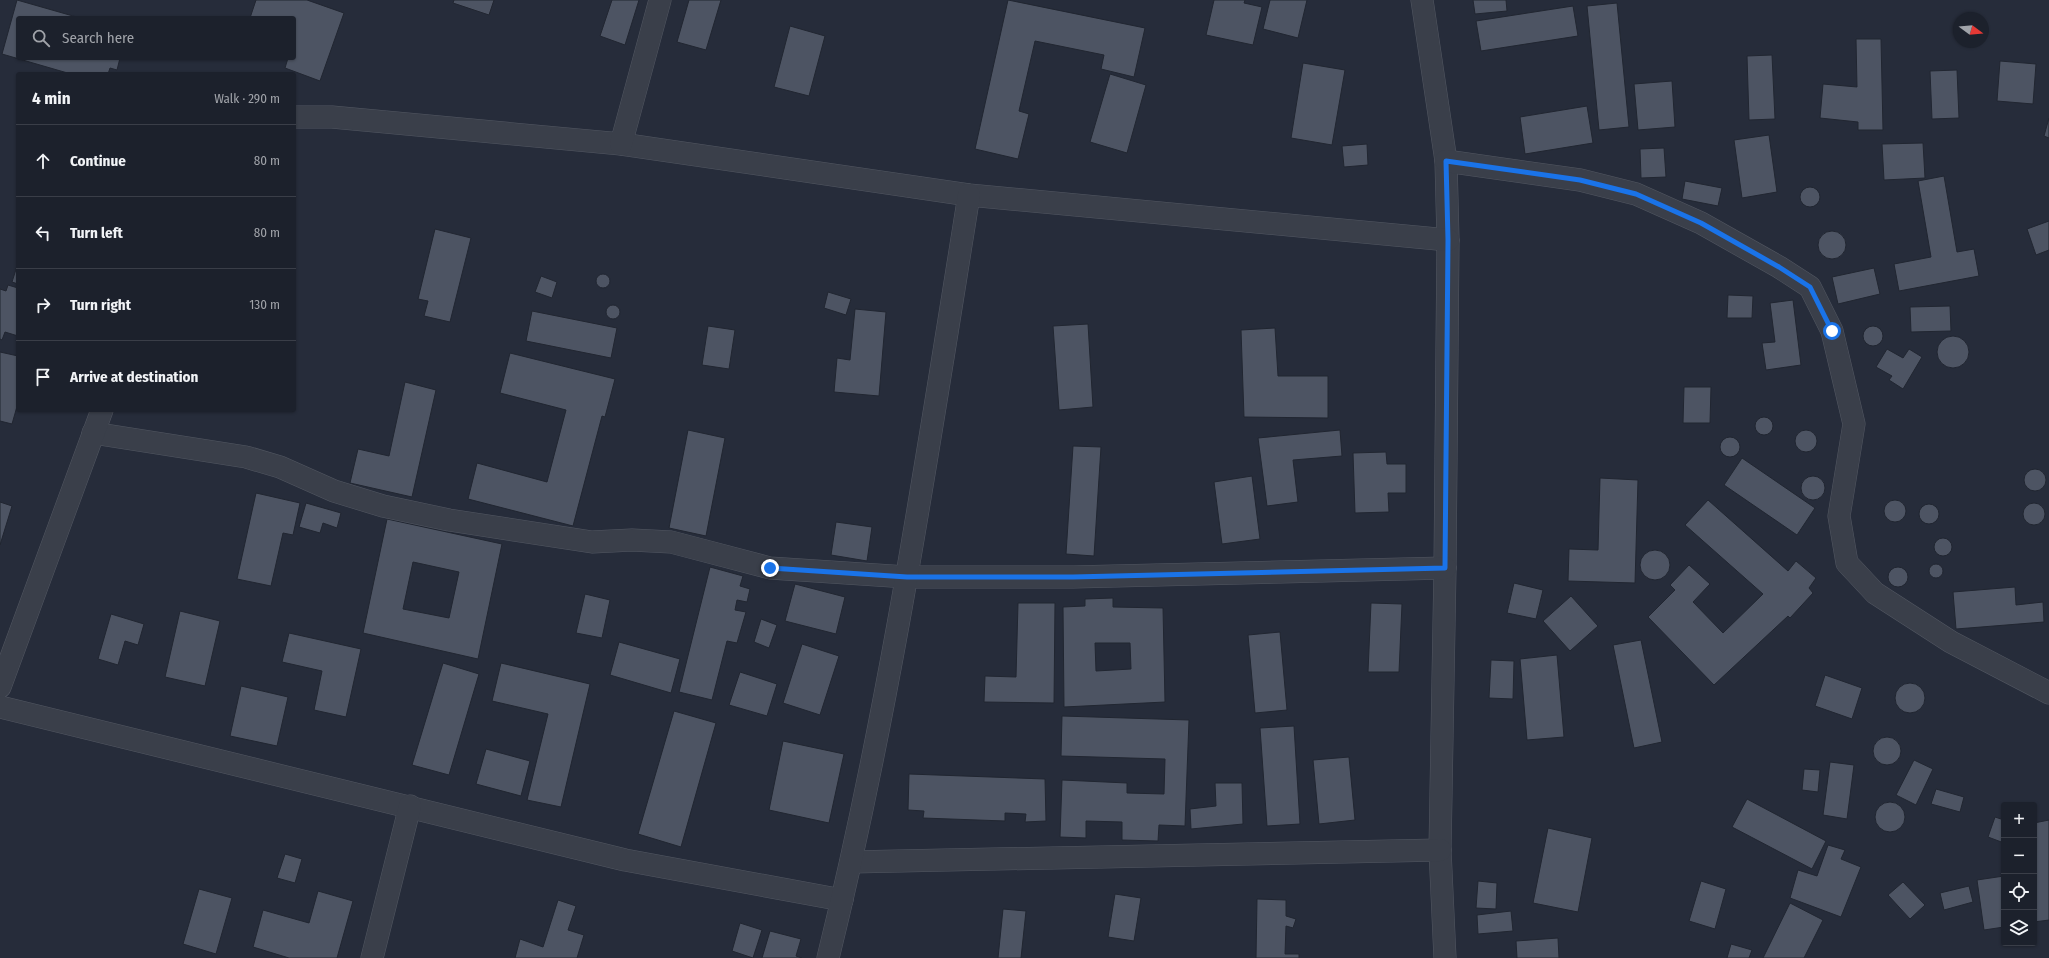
<!DOCTYPE html>
<meta charset="utf-8">
<style>
body{margin:0;font-family:"Fira Sans Condensed",sans-serif;background:#252934;color:#f1f3f6}
.controls{position:absolute;right:12px;bottom:12px;display:grid;overflow:hidden;border-radius:4px;box-shadow:0 1px 3px #0004}
.controls button{width:36px;height:36px;display:grid;place-items:center;padding:0;border:0;border-bottom:1px solid #3a3e48;background:#1c212c;color:#f1f3f6;font:20px sans-serif}
.compass{position:absolute;left:1953px;top:12px;width:36px;height:36px;border-radius:50%;background:#1c212c;box-shadow:0 1px 3px #0004;rotate:106deg}
.stop{position:absolute;width:12px;height:12px;margin:-9px;border:3px solid #1a73e8;border-radius:50%;background:#fff}
.stop.end{background:#1a73e8;border-color:#fff;box-shadow:0 1px 4px #0008}
.list{margin:0;padding:0;list-style:none}
h2{display:flex;justify-content:space-between;align-items:center;height:52px;margin:0;padding:0 16px;font-size:17px}
h2 small{font-size:13px;font-weight:400;color:#a0a3a9}
.list li{display:grid;grid-template-columns:26px 1fr auto;gap:12px;align-items:center;box-sizing:border-box;height:72px;padding:0 16px;border-top:1px solid #3a3e48}
.list b{display:block;font-size:15px;white-space:nowrap}
.list em{font-size:13px;font-style:normal;color:#a0a3a9}
.icon{flex:none;width:22px;height:22px;fill:none;stroke:currentColor;stroke-width:2;stroke-linecap:round;stroke-linejoin:round}
.map{position:relative;flex:none;width:2049px;height:958px;overflow:hidden}
.search{position:absolute;background:#1c212c;box-shadow:0 1px 3px #0004;left:16px;top:16px;width:280px;height:44px;display:flex;align-items:center;gap:10px;box-sizing:border-box;padding:0 14px;border-radius:4px;color:#a0a3a9;font-size:15px}
.panel{position:absolute;background:#1c212c;box-shadow:0 1px 3px #0004;left:16px;top:72px;width:280px;height:340px;border-radius:4px}
.map>svg:first-child{display:block}
</style>
<div class="map">
<svg width="2049" height="958" viewBox="0 0 2049 958">
<rect width="100%" height="100%" fill="#262c3a"/>
<g fill="#4d5463" stroke="#212631" fill-rule="evenodd">
<path d="M 17,0 L 80,18 L 18,18 L 18,58 L 120,58 L 117,70 L 110,68 L 108,74 L 71,74 L 2,54 Z"/>
<path d="M 256,0 L 307,0 L 344,13 L 320,81 L 285,68 L 288,58 L 294,58 L 294,18 L 250,18 Z"/>
<path d="M 454,0 L 494,0 L 489,15 L 453,3 Z"/>
<path d="M 612,0 L 639,0 L 625,45 L 600,36 Z"/>
<path d="M 689,0 L 721,0 L 706,50 L 677,42 Z"/>
<path d="M 1008,0 L 1145,28 L 1134,77 L 1101,69 L 1104,55 L 1035,41 L 1019,111 L 1029,114 L 1018,159 L 975,149 Z"/>
<path d="M 1214,0 L 1245,0 L 1244,3 L 1262,7 L 1253,45 L 1206,35 Z"/>
<path d="M 1270,0 L 1307,0 L 1298,38 L 1263,29 Z"/>
<path d="M 1473,0 L 1506,0 L 1507,11 L 1475,14 Z"/>
<path d="M 1617,3 L 1629,127 L 1599,130 L 1587,6 Z"/>
<path d="M 1573,6 L 1578,36 L 1481,51 L 1476,21 Z"/>
<path d="M 790,26 L 825,36 L 809,96 L 774,87 Z"/>
<path d="M 1856,39 L 1881,39 L 1883,130 L 1858,130 L 1858,122 L 1820,118 L 1823,84 L 1857,87 Z"/>
<path d="M 1772,55 L 1775,119 L 1749,120 L 1747,56 Z"/>
<path d="M 2000,61 L 2036,64 L 2033,104 L 1997,101 Z"/>
<path d="M 1303,63 L 1345,70 L 1332,145 L 1291,138 Z"/>
<path d="M 1957,70 L 1959,118 L 1932,119 L 1930,71 Z"/>
<path d="M 1110,74 L 1146,85 L 1127,153 L 1090,142 Z"/>
<path d="M 1672,81 L 1675,127 L 1638,130 L 1634,84 Z"/>
<path d="M 1587,106 L 1593,143 L 1525,154 L 1520,117 Z"/>
<path d="M 2049,118 L 2049,138 L 2044,136 Z"/>
<path d="M 1769,135 L 1777,192 L 1742,198 L 1734,140 Z"/>
<path d="M 1923,143 L 1925,178 L 1884,180 L 1882,144 Z"/>
<path d="M 1367,144 L 1368,165 L 1344,167 L 1342,146 Z"/>
<path d="M 1664,148 L 1666,177 L 1641,178 L 1640,149 Z"/>
<path d="M 1944,176 L 1957,252 L 1974,249 L 1979,276 L 1899,291 L 1894,264 L 1931,257 L 1918,181 Z"/>
<path d="M 1685,181 L 1722,188 L 1718,206 L 1682,199 Z"/>
<circle cx="1810" cy="197" r="10"/>
<path d="M 2049,221 L 2049,250 L 2036,255 L 2027,229 Z"/>
<path d="M 435,229 L 471,238 L 450,322 L 424,316 L 428,301 L 418,299 Z"/>
<circle cx="1832" cy="245" r="14"/>
<path d="M 18,263 L 18,284 L 12,282 Z"/>
<path d="M 1874,268 L 1880,294 L 1838,304 L 1832,277 Z"/>
<circle cx="603" cy="281" r="7"/>
<path d="M 541,276 L 557,282 L 552,298 L 535,292 Z"/>
<path d="M 8,285 L 18,288 L 18,336 L 5,332 L 2,340 L 0,339 L 0,289 L 6,291 Z"/>
<path d="M 828,292 L 851,299 L 846,315 L 824,308 Z"/>
<path d="M 1728,295 L 1753,296 L 1752,318 L 1727,318 Z"/>
<path d="M 1793,300 L 1801,365 L 1766,370 L 1762,343 L 1775,342 L 1770,303 Z"/>
<circle cx="613" cy="312" r="7"/>
<path d="M 1950,306 L 1951,331 L 1911,332 L 1910,307 Z"/>
<path d="M 855,309 L 886,312 L 879,396 L 834,392 L 837,358 L 850,360 Z"/>
<path d="M 532,311 L 617,328 L 611,358 L 526,341 Z"/>
<path d="M 1088,324 L 1093,407 L 1059,410 L 1053,326 Z"/>
<path d="M 708,326 L 735,330 L 729,369 L 702,365 Z"/>
<circle cx="1873" cy="336" r="10"/>
<path d="M 1275,328 L 1278,376 L 1328,376 L 1328,418 L 1244,417 L 1241,330 Z"/>
<circle cx="1953" cy="352" r="16"/>
<path d="M 1887,349 L 1903,358 L 1909,349 L 1922,357 L 1903,389 L 1889,380 L 1892,376 L 1876,367 Z"/>
<path d="M 0,352 L 18,356 L 18,403 L 12,424 L 0,421 Z"/>
<path d="M 510,353 L 615,379 L 605,417 L 602,416 L 573,526 L 468,499 L 477,463 L 547,482 L 566,410 L 500,393 Z"/>
<path d="M 405,382 L 436,390 L 412,497 L 350,483 L 358,449 L 389,456 Z"/>
<path d="M 1684,387 L 1711,387 L 1710,423 L 1683,423 Z"/>
<circle cx="1764" cy="426" r="9"/>
<path d="M 688,430 L 725,438 L 706,536 L 669,528 Z"/>
<path d="M 1340,430 L 1342,456 L 1293,460 L 1298,502 L 1267,506 L 1258,438 Z"/>
<circle cx="1806" cy="441" r="11"/>
<circle cx="1730" cy="447" r="10"/>
<path d="M 1073,446 L 1101,447 L 1094,556 L 1066,554 Z"/>
<path d="M 1386,452 L 1387,464 L 1406,464 L 1406,493 L 1388,493 L 1389,512 L 1355,513 L 1353,453 Z"/>
<path d="M 1742,458 L 1815,508 L 1797,535 L 1724,485 Z"/>
<circle cx="2035" cy="480" r="11"/>
<path d="M 1252,476 L 1260,539 L 1222,544 L 1214,482 Z"/>
<circle cx="1813" cy="488" r="12"/>
<path d="M 1600,478 L 1638,480 L 1635,583 L 1568,581 L 1569,549 L 1598,550 Z"/>
<path d="M 256,493 L 300,503 L 293,535 L 283,533 L 271,586 L 237,579 Z"/>
<circle cx="1895" cy="511" r="11"/>
<path d="M 1708,500 L 1788,571 L 1796,561 L 1816,578 L 1809,588 L 1813,593 L 1790,618 L 1788,616 L 1714,685 L 1648,617 L 1675,590 L 1670,585 L 1689,565 L 1710,584 L 1693,602 L 1723,633 L 1763,594 L 1685,525 Z"/>
<path d="M 0,502 L 12,506 L 0,545 Z"/>
<path d="M 306,503 L 341,513 L 337,528 L 323,523 L 320,533 L 299,527 Z"/>
<circle cx="2034" cy="514" r="11"/>
<circle cx="1929" cy="514" r="10"/>
<path d="M 387,519 L 502,544 L 478,659 L 363,633 ZM 413,562 L 459,572 L 449,618 L 403,609 Z"/>
<path d="M 836,522 L 872,527 L 867,561 L 831,555 Z"/>
<circle cx="1943" cy="547" r="9"/>
<circle cx="1655" cy="565" r="15"/>
<circle cx="1936" cy="571" r="7"/>
<path d="M 710,567 L 743,576 L 740,586 L 750,589 L 747,602 L 737,600 L 735,610 L 746,612 L 737,643 L 727,641 L 712,700 L 679,692 Z"/>
<circle cx="1898" cy="577" r="10"/>
<path d="M 1514,583 L 1543,590 L 1536,619 L 1507,613 Z"/>
<path d="M 795,584 L 845,597 L 836,634 L 785,621 Z"/>
<path d="M 2015,587 L 2016,605 L 2043,602 L 2044,622 L 1956,629 L 1953,592 Z"/>
<path d="M 585,594 L 610,600 L 602,638 L 576,633 Z"/>
<path d="M 1571,596 L 1598,626 L 1570,651 L 1543,621 Z"/>
<path d="M 1113,598 L 1113,607 L 1163,608 L 1165,702 L 1064,707 L 1063,607 L 1085,606 L 1085,599 ZM 1095,643 L 1130,643 L 1131,669 L 1096,671 Z"/>
<path d="M 1018,603 L 1055,603 L 1054,703 L 984,702 L 985,676 L 1016,677 Z"/>
<path d="M 1371,603 L 1402,604 L 1399,672 L 1368,672 Z"/>
<path d="M 180,611 L 220,621 L 205,686 L 165,677 Z"/>
<path d="M 111,614 L 144,624 L 138,645 L 125,641 L 118,665 L 98,659 Z"/>
<path d="M 761,619 L 777,625 L 769,648 L 754,642 Z"/>
<path d="M 1280,632 L 1287,710 L 1255,713 L 1248,635 Z"/>
<path d="M 289,633 L 361,649 L 346,717 L 314,710 L 322,671 L 282,662 Z"/>
<path d="M 1641,640 L 1662,742 L 1634,748 L 1613,645 Z"/>
<path d="M 619,642 L 680,659 L 671,693 L 610,675 Z"/>
<path d="M 802,644 L 839,656 L 820,715 L 783,703 Z"/>
<path d="M 1557,655 L 1564,737 L 1527,740 L 1520,659 Z"/>
<path d="M 1491,660 L 1514,661 L 1513,699 L 1489,698 Z"/>
<path d="M 443,663 L 479,674 L 449,775 L 412,765 Z"/>
<path d="M 501,663 L 590,684 L 561,807 L 527,800 L 548,714 L 492,701 Z"/>
<path d="M 740,672 L 777,684 L 767,716 L 729,705 Z"/>
<path d="M 1825,675 L 1862,688 L 1852,719 L 1815,706 Z"/>
<circle cx="1910" cy="698" r="15"/>
<path d="M 241,686 L 288,697 L 277,746 L 230,736 Z"/>
<path d="M 674,711 L 716,723 L 681,847 L 638,834 Z"/>
<path d="M 1062,716 L 1189,720 L 1185,826 L 1159,825 L 1158,841 L 1122,840 L 1122,822 L 1086,821 L 1086,838 L 1060,837 L 1062,780 L 1127,783 L 1127,793 L 1164,794 L 1165,759 L 1061,756 Z"/>
<path d="M 1294,726 L 1300,824 L 1267,826 L 1260,728 Z"/>
<circle cx="1887" cy="751" r="14"/>
<path d="M 783,741 L 844,754 L 829,823 L 769,810 Z"/>
<path d="M 486,749 L 530,761 L 521,796 L 476,784 Z"/>
<path d="M 1349,757 L 1355,820 L 1319,824 L 1313,760 Z"/>
<path d="M 1914,760 L 1933,769 L 1916,805 L 1896,795 Z"/>
<path d="M 1830,762 L 1854,765 L 1847,819 L 1823,815 Z"/>
<path d="M 1804,769 L 1820,770 L 1818,792 L 1802,790 Z"/>
<path d="M 909,774 L 1045,779 L 1046,821 L 1025,822 L 1026,814 L 1005,813 L 1005,821 L 923,818 L 924,811 L 908,810 Z"/>
<path d="M 1215,783 L 1242,783 L 1243,824 L 1191,829 L 1190,809 L 1216,806 Z"/>
<path d="M 1936,789 L 1964,797 L 1960,812 L 1931,804 Z"/>
<path d="M 1747,799 L 1826,841 L 1812,869 L 1732,827 Z"/>
<circle cx="1890" cy="817" r="15"/>
<path d="M 1995,817 L 2004,820 L 2004,843 L 1988,837 Z"/>
<path d="M 2049,820 L 2049,920 L 2034,922 L 2034,823 Z"/>
<path d="M 1548,828 L 1592,838 L 1578,912 L 1533,903 Z"/>
<path d="M 1828,845 L 1845,850 L 1841,859 L 1861,867 L 1841,917 L 1790,898 L 1798,870 L 1817,876 Z"/>
<path d="M 285,854 L 302,859 L 295,883 L 277,878 Z"/>
<path d="M 2004,876 L 2004,927 L 1984,930 L 1977,880 Z"/>
<path d="M 1478,881 L 1497,883 L 1496,909 L 1476,908 Z"/>
<path d="M 1701,881 L 1726,889 L 1715,929 L 1689,921 Z"/>
<path d="M 1903,882 L 1925,905 L 1910,919 L 1888,895 Z"/>
<path d="M 1969,886 L 1973,902 L 1944,910 L 1940,893 Z"/>
<path d="M 199,889 L 232,898 L 216,954 L 183,944 Z"/>
<path d="M 318,891 L 353,901 L 337,958 L 289,958 L 253,947 L 263,910 L 309,923 Z"/>
<path d="M 1115,894 L 1141,898 L 1134,941 L 1108,937 Z"/>
<path d="M 1257,899 L 1286,900 L 1286,916 L 1296,919 L 1293,928 L 1286,926 L 1285,954 L 1299,954 L 1299,958 L 1256,958 Z"/>
<path d="M 558,900 L 576,906 L 568,930 L 584,935 L 577,958 L 515,958 L 520,939 L 543,947 Z"/>
<path d="M 1790,903 L 1823,920 L 1804,958 L 1763,958 Z"/>
<path d="M 1003,909 L 1026,911 L 1021,958 L 998,958 Z"/>
<path d="M 1511,911 L 1513,931 L 1478,934 L 1477,915 Z"/>
<path d="M 740,923 L 762,930 L 753,958 L 732,951 Z"/>
<path d="M 770,931 L 801,939 L 796,956 L 802,958 L 762,958 Z"/>
<path d="M 1558,938 L 1559,958 L 1517,958 L 1516,941 Z"/>
<path d="M 1731,944 L 1752,950 L 1749,958 L 1727,958 Z"/>
</g>
<g fill="none" stroke-linecap="round" stroke-linejoin="round">
<g stroke="#525762" stroke-width="23">
<g id="minor">
<path d="M 1422,0 L 1446,161 L 1448,240 L 1445,568 L 1440,850 L 1445,958"/>
<path d="M 294,117 L 332,117 L 621,144 L 969,195 L 1448,240"/>
<path d="M 621,144 L 660,0"/>
<path d="M 1446,161 L 1580,180 L 1636,194 L 1701,223 L 1779,267 L 1810,287 L 1832,331 L 1854,424 L 1839,516 L 1847,563 L 1875,593 L 1951,642 L 2049,693"/>
<path d="M 93,433 L 246,457 L 280,467 L 334,491 L 383,506 L 449,520 L 592,542 L 632,540 L 671,542 L 770,568 L 907,577 L 1073,577 L 1445,568"/>
<path d="M 0,687 L 102,410"/>
<path d="M 0,707 L 625,860 L 842,900"/>
<path d="M 851,862 L 1440,850"/>
<path d="M 372,958 L 410,806"/>
<path d="M 828,958 C 890,707 928,450 969,195"/>
</g>
</g>
<use href="#minor" stroke="#3a3f4a" stroke-width="22"/>
</g>
<g fill="none" stroke-linecap="round" stroke-linejoin="round">
<path stroke="#1a73e8" stroke-width="5" d="M 770,568 L 907,577 L 1073,577 L 1445,568 L 1448,240 L 1446,161 L 1580,180 L 1636,194 L 1701,223 L 1779,267 L 1810,287 L 1832,331"/>
</g>
</svg>
<div class="controls">
<button>+</button>
<button>−</button>
<button><svg class="icon" aria-label="locate" viewBox="0 0 24 24"><circle cx="12" cy="12" r="6"/><path d="M12 2v4M12 18v4M2 12h4M18 12h4"/></svg></button>
<button><svg class="icon" aria-label="layers" viewBox="0 0 24 24"><path d="M12 4l9 5-9 5-9-5zM3 14l9 5 9-5"/></svg></button>
</div>
<svg class="compass" viewBox="-18 -18 36 36"><path d="M0-13l5 13h-10z" fill="#e53935"/><path d="M0 13l5-13h-10z" fill="#a0a3a9"/></svg>
<div class="stop" style="left:1832px;top:331px"></div>
<div class="stop end" style="left:770px;top:568px"></div>
<div class="search"><svg class="icon" aria-label="search" viewBox="0 0 24 24"><circle cx="10" cy="10" r="6"/><path d="M15 15l6 6"/></svg>Search here</div>
<section class="panel">
<h2>4 min<small>Walk · 290 m</small></h2>
<ul class="list">
<li><svg class="icon" aria-label="ahead" viewBox="0 0 24 24"><path d="M12 20V5M6 11l6-6 6 6"/></svg><div><b>Continue</b></div><em>80 m</em></li>
<li><svg class="icon" aria-label="left" viewBox="0 0 24 24"><path d="M17 20v-9H6M10 6l-5 5 5 5"/></svg><div><b>Turn left</b></div><em>80 m</em></li>
<li><svg class="icon" aria-label="right" viewBox="0 0 24 24"><path d="M7 20v-9h11M14 6l5 5-5 5"/></svg><div><b>Turn right</b></div><em>130 m</em></li>
<li><svg class="icon" aria-label="arrive" viewBox="0 0 24 24"><path d="M6 21V4h12l-3 4 3 4H6"/></svg><div><b>Arrive at destination</b></div></li>
</ul>
</section>
</div>
